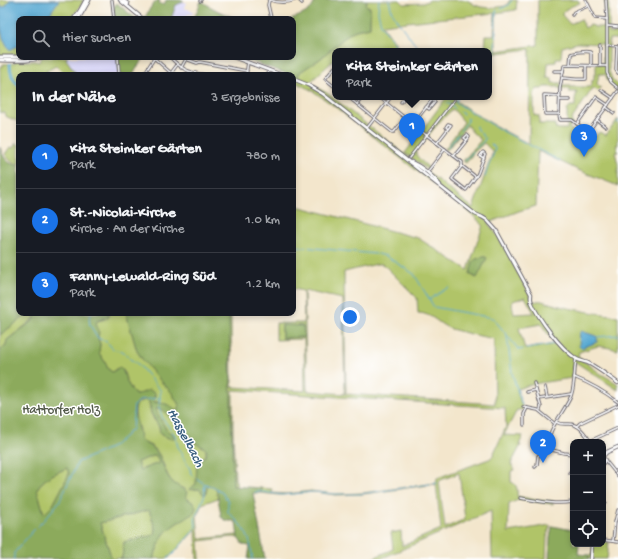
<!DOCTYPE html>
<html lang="de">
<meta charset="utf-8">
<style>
body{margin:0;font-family:"Gochi Hand",sans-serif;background:#242831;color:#f1f3f6}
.controls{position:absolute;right:12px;bottom:12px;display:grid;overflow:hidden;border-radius:8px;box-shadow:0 2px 6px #0003}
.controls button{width:36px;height:36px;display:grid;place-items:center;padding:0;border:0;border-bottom:1px solid #363941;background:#171b24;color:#f1f3f6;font:20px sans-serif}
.you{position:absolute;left:350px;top:317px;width:14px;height:14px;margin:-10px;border:3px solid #fff;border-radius:50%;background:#1a73e8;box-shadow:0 0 0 6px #1a73e833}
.badge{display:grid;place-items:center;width:26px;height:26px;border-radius:50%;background:#1a73e8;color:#fff;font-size:13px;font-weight:700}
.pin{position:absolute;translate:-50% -33px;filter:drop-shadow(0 1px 2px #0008)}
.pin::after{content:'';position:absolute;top:21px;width:14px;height:12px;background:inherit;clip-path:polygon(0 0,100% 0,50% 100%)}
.popup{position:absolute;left:332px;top:48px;width:160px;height:52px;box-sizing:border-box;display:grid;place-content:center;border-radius:8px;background:#171b24;filter:drop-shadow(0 1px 3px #0005);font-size:13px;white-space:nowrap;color:#9ea1a6}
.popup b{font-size:15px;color:#f1f3f6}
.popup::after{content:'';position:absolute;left:50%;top:100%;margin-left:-8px;border:8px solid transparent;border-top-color:#171b24}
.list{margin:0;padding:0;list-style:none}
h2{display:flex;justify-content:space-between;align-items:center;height:52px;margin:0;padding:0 16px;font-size:17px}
h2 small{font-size:13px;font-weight:400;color:#9ea1a6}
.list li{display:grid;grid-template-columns:26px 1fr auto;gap:12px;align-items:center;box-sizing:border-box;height:64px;padding:0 16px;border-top:1px solid #363941}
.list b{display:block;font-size:15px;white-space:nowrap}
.list p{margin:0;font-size:13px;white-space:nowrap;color:#9ea1a6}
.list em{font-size:13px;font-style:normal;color:#9ea1a6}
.icon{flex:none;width:22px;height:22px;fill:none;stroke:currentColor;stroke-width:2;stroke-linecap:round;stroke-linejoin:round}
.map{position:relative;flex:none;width:618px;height:559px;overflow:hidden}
.search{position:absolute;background:#171b24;box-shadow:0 2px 6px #0003;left:16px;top:16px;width:280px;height:44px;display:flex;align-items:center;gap:10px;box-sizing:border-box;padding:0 14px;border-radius:8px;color:#9ea1a6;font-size:15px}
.panel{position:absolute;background:#171b24;box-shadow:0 2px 6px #0003;left:16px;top:72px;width:280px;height:244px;border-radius:8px}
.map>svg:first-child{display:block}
</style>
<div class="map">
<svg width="618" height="559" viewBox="0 0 618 559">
<rect width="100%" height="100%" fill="#fff"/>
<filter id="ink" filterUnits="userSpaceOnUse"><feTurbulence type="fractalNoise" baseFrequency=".025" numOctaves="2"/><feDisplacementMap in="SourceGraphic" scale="8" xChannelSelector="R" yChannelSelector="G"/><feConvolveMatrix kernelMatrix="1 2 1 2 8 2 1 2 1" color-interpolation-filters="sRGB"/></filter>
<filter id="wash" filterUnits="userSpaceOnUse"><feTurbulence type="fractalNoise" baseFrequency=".012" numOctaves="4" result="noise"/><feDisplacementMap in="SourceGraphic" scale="16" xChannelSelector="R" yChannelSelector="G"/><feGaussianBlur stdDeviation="0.9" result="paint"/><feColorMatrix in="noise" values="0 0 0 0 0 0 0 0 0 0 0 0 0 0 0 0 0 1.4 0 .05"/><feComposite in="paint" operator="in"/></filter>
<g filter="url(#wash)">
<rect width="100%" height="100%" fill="#f3e6cc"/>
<g fill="#d9d7f7">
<path d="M 183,2 L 186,2 L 184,8 L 193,11 L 192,15 L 188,14 L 187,17 L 190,19 L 171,19 L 176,5 Z"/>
<path d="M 68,57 L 117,57 L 119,75 L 77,75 L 66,58 Z"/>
</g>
<g fill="#b0c468" stroke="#697352" fill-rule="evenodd">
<path d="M 0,0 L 84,0 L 72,19 L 19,19 L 19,56 L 0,56 Z"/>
<path d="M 366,0 L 400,0 L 404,4 L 423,3 L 430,0 L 467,0 L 475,5 L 481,7 L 490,8 L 506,6 L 510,0 L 517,0 L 516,10 L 496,13 L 496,51 L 538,45 L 538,0 L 578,0 L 580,3 C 573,6 564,8 562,15 L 570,24 L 581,19 L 585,28 L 590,25 L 594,26 L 594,27 L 605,27 L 605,6 L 604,0 L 608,0 L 609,6 L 609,33 L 618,34 L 618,39 L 609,39 L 609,71 L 612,79 L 618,85 L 618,91 L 608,81 L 605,74 L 599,74 L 597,84 L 601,88 L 598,91 L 593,88 L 572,119 L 571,121 L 573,123 L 569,128 L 585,140 L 590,141 L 593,137 L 595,137 L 599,132 L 606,135 L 618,119 L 618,145 L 616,145 L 618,152 L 615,152 L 618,164 L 618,186 L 578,170 L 538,151 L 536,206 L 519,211 L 488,223 L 498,236 L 534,302 C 541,299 543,302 549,303 C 572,310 595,313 618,316 L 618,350 L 610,348 L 598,346 L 579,352 L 578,357 L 600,373 L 618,384 L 618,390 L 574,361 L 572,378 L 533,384 L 517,389 L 523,410 L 517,410 L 504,435 L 523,436 L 519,445 L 521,445 L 511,464 L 515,470 L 511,471 L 511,482 C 517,484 518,490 517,496 L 536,500 L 553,501 L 553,504 L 518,500 L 509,504 L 508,532 L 550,525 L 547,537 L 546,559 L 492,559 L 491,511 L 380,559 L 371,559 L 393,549 L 391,533 L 401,531 L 402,546 L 441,529 L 436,484 L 363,494 L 335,495 L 314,492 L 279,495 L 261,493 L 261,488 L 272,489 L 272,493 L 287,494 L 311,491 L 336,494 L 363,493 L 436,483 L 437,478 L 489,459 L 492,457 L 506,427 L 505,408 L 233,390 L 233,432 L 235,479 L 237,486 L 233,486 L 229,313 L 231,313 L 232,386 L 233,387 L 305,391 L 304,339 L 276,340 L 276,323 L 304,323 L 303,291 L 293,289 L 293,281 L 295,270 L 295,259 L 293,260 L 293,205 L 418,238 L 468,270 L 483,225 L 467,210 L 334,106 L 313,91 L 293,81 L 293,76 L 297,77 L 300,72 L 320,59 L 351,32 L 356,30 L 370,27 L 370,7 L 366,5 L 367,2 ZM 495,13 L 494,35 L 486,35 L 485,51 L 489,51 L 489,54 L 530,49 L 529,144 L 506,132 L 477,115 L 450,97 L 445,97 L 446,98 L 405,153 L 428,170 L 429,168 C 424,163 420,161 416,154 L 417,149 L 442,119 L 453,109 L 464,122 L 445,149 L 447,150 L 467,125 L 472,132 L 481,140 L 463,161 L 466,163 L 474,152 L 484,143 L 493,152 L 473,208 L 327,93 L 309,83 L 335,59 L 335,51 L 343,51 L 344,50 L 358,51 L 401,51 L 382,25 L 407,22 ZM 577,43 L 603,44 L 603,64 L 596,64 L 596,74 L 594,74 L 594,80 L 592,80 L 592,85 L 589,87 L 571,87 L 571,86 L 561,86 L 561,83 L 552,83 L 552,78 L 547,78 L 548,63 L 556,62 L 556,58 L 561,58 L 562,47 ZM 544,87 L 558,87 L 559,89 L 569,89 L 569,92 L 577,92 L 575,99 L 575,106 L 570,106 L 567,110 L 567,129 L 560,129 L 555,128 L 555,124 L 539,124 L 539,116 L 534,115 L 534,94 L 537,89 L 543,89 ZM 484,257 L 484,264 L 476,278 L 470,274 C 473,262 471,259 484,257 ZM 377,264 L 382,264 L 386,267 L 417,298 L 418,313 C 432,313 439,325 451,329 C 465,333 480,336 494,339 L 495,404 L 346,394 L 344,272 ZM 304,291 L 343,299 L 345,394 L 308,391 L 307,390 ZM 525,297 L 534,313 L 514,314 L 512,304 L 513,301 ZM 541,324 L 555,344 L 525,349 L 519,328 ZM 282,325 L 302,326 L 303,328 L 304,337 L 282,338 ZM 459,473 L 465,519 L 445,528 L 439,482 L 441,480 Z"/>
<path d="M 44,57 L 68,57 L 66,59 L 77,75 L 63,75 L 64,74 L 56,66 L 46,71 L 51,75 L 19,75 L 19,122 L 5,116 L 4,112 L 0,113 L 0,66 L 3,66 L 3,64 L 15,63 L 15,61 L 35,61 L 39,62 L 41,58 Z"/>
<path d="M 16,143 L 19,145 L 19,164 C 12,164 8,159 5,154 L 10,147 L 13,148 Z"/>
<path d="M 29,313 L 34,313 L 35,318 L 7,340 L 6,345 L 0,350 L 0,335 Z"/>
<path d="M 109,313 L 126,313 L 137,351 L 143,360 L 158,378 L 172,393 L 179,405 C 179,414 177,420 180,429 L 191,435 L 202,447 L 205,448 L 206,451 L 206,455 L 205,457 L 200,459 L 197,463 C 198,468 199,479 196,484 C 194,487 193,487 190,488 L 190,489 L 199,489 L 206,494 L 207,487 L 208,484 L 216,489 L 218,498 L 202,504 L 197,515 L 199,539 L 237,535 L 238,538 L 233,537 L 199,541 L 200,559 L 197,559 L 196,529 L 169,558 L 153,559 C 160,542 161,533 177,523 C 182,519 188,517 193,513 L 194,503 L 186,498 L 185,489 C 163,484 167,461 154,448 C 149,444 141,443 140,437 C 139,435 139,432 139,430 C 137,423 131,406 140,402 C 143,400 146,400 149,402 L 150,410 L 154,420 L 158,423 L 159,427 L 160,434 L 163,436 L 169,438 L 169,432 C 164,428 156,415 156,409 C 161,408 165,410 167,414 L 176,414 L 175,409 L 161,402 L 153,402 L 155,395 L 145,392 L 137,395 L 135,395 C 130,387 125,381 124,371 L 117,368 L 112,372 L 108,369 L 105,362 L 99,353 L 100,344 L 98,338 L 99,331 L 96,324 L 97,321 L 105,319 L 109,316 Z"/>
<path d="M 156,455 L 159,463 L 140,470 L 137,462 Z"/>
<path d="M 67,468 L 69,474 L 53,505 L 44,514 L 37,489 C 43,478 56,473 67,468 Z"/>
<path d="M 149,510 L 155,528 L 154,535 L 124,542 L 122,558 L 112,559 L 100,523 Z"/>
<path d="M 603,542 L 609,542 L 607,559 L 589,559 L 589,555 L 592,555 L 593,544 L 603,544 Z"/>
</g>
<g fill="#8caa5c" stroke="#57664c" fill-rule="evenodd">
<path d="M 158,0 L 160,0 L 159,3 L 164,5 L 166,0 L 183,0 L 183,2 L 176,5 L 171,19 L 147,19 L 145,18 C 148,11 152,4 158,0 Z"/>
<path d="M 315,0 L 366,0 L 367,2 L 366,5 C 373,9 370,13 370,20 C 370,22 370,25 370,27 L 356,30 L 351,32 L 320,59 L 300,72 L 297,78 L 293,76 L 293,75 L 290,75 L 240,57 L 293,57 L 293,19 L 291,19 C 301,15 313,12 315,0 Z"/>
<path d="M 201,1 C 206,3 208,6 213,8 C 221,13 230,16 238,19 L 194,19 Z"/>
<path d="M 117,3 L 136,19 L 114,19 L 113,8 Z"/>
<path d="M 117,57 L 144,57 L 142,61 L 138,66 L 133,75 L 120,75 Z"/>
<path d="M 0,147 C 3,157 7,165 19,165 L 19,313 L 29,313 L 0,335 Z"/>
<path d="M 484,257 L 486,257 L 487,258 L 477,278 L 470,274 C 473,262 471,259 484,257 Z"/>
<path d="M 34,313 L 109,313 L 108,317 L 97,321 L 96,324 L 99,331 L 98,338 L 100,344 L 99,353 L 105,362 L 108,369 L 112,372 L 120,367 C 124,371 124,375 126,380 C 128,385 132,390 135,395 L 137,395 L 149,390 L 155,393 L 155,395 L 153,402 C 161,402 169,404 175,409 L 176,414 L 176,418 L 172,420 C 166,414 165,408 156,409 L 156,411 L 166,429 L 169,432 L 173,434 L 174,438 L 172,440 L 169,438 L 163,436 L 160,434 L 159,427 L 151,413 L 149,402 C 146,400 144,400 140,401 C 129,407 138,425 139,433 C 140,435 139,436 140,439 C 143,444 151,445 155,450 C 163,459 163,470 170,479 C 175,486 182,487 187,492 L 186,495 L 186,498 L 194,503 L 196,507 L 194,513 L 177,523 L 169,529 L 163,535 L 153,559 L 119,559 L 122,558 L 124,542 L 154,535 L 155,528 L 149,510 L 100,523 L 112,559 L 0,559 L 0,350 L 6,345 L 7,340 L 35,319 ZM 156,455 L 159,463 L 140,470 L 137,462 ZM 67,468 L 69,474 L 53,505 L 44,514 L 37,489 C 43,478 56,473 67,468 Z"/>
<path d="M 126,313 L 229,313 L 233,486 L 261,488 L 261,493 L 253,493 L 265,559 L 248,559 L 250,546 L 243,545 L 238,538 L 236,522 L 233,521 L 227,521 L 222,518 L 221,516 L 218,498 L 216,489 L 208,485 L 207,487 L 206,494 L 204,495 L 199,489 L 189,490 L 190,488 L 195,485 L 196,483 L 197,461 C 199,459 205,457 206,455 C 210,447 196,445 192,441 L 191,435 L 185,433 L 180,429 C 177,420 179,414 179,405 L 172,393 L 158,378 L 143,360 L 137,351 Z"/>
<path d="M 282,325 L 303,326 L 304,337 L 282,338 Z"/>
<path d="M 552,526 L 573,530 L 573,544 L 579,544 L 578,554 L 589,555 L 589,559 L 549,559 L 550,538 Z"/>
</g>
<g fill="#56a8d1" stroke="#3c6586">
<path d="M 10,0 L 59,0 L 51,12 L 45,19 L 19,19 L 19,45 L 10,50 C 0,40 0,22 0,7 L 4,7 L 7,5 L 7,4 Z"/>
<path d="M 581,331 L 596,336 L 597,337 L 597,342 L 582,348 L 580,347 L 579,346 L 580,332 Z"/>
</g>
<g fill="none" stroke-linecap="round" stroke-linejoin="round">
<g stroke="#56a8d1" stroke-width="1">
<path d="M 379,0 L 378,12 L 381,24"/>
<path d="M 389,0 L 392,12"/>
<path d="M 501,9 L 508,5 L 512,0"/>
<path d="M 393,13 L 398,22"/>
<path d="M 399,23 L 414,43 L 422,51"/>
<path d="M 381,25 L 400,51"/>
<path d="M 495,52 L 496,12 L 497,10"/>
<path d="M 446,97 L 451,100"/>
<path d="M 455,102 L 501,130 L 560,161"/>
<path d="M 456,102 L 458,97"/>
<path d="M 447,103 L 455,108"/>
<path d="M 460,112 L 463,114"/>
<path d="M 617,123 L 618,121"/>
<path d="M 476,126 L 476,128 L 479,131"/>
<path d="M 460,131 L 468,121 L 467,118"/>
<path d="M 481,133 L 483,137"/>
<path d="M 448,147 L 459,133"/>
<path d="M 476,148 L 484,141 L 485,138"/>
<path d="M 465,161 L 475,149"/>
<path d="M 485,177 C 486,174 487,170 488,167 C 490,161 494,155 495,148 L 491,144"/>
<path d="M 293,246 L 376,254"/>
<path d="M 378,254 L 386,256 L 414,274 L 434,307 L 493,318 L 519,350 L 523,349"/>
<path d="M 430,299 L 449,287"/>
<path d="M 92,313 L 89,318 L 90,325 L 98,338 L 107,342 L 113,349 L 124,352 L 130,359 L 138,364 L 161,391 L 160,395"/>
<path d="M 507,336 L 512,373 L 522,405"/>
<path d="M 597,337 L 618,335"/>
<path d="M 526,349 L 554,344"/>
<path d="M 160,396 L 159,408 L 163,419 L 175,435 L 178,447 L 182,452 L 183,457 L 190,469 L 191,474 L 203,483 L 221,491 L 228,501 L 228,512 C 237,520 247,531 250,543 C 251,548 252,554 253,559"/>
<path d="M 255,492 L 263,492 L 282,495 L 314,492 L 335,494 L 360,494 L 437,483"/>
<path d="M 196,516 L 205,494 L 204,484"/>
<path d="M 44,520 L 59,502 L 78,462 L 112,447 L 124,437 L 132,429 L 134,405 L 141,400 L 160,398"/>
<path d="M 14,559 L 14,553 L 31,533 L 43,521"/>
<path d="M 167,559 L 173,554 L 196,528 L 195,517"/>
</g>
<path stroke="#56a8d1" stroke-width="3" d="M 10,64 C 10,73 12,80 19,85"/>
</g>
</g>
<g filter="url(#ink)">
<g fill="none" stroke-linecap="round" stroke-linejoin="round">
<g stroke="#6b676e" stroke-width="3.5">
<g id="minor">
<path d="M 112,0 L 114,19"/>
<path d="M 269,0 L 268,5 L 271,18"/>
<path d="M 270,0 C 277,3 288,3 295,0"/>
<path d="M 299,0 L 302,3"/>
<path d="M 586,0 L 595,18 L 607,19"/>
<path d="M 606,0 L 607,19 L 607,73 L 611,82 L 618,88"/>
<path d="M 200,1 L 201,0"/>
<path d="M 572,15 L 574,12 L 588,6"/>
<path d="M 192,19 L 193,18"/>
<path d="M 608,26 L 618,27"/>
<path d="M 607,45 L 617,46"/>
<path d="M 617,46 L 616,70 L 618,73"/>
<path d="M 118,57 L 119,75"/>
<path d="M 170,57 C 182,70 188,72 206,75"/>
<path d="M 154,58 L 171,73"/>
<path d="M 570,65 L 571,54 C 574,52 586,51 590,52 L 591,53 L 591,65"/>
<path d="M 600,66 L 600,45"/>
<path d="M 606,66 L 566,65 L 564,66 L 560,88 L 559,114 L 560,120 L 572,120 L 588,132 L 618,91"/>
<path d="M 335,67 L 325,79 L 335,87"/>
<path d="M 181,68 L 186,59 L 197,63 L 200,62 L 247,71"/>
<path d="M 554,71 L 563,71"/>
<path d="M 145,75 L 146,71 L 155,57"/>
<path d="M 171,75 L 171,73 L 177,65"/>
<path d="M 246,75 L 248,62"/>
<path d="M 268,75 L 269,70"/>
<path d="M 562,78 C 570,78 577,80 586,79 L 586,66"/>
<path d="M 601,90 L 613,98"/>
<path d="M 348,97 L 392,132 L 394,132 L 405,118"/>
<path d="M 379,97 L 425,134 L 462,162 L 462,166"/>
<path d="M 560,100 L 570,100"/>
<path d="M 401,102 L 405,97"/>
<path d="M 357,104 L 363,97"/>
<path d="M 606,107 L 614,113"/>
<path d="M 559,114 L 545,114 L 544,95 L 560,96"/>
<path d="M 597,120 L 606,127"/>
<path d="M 413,124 L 432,100 L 435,102 L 429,109 L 426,107"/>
<path d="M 577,124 L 596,97 L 608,105"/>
<path d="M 367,128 L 391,97"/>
<path d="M 437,143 L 451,125 L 448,124 L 446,127 L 448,129"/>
<path d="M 454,156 L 467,140 L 469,137 L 467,135 L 464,138 L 467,140"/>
<path d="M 409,158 L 454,100"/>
<path d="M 462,166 L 452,179 L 466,190 L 477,175 L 478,173 L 485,154 L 483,152 L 480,156 L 484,158"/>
<path d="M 462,166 L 476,177"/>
<path d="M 428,171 L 445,149"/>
<path d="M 574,377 C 589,383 605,392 618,402"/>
<path d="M 534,383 L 541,407 L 540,410"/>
<path d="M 545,387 L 547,397"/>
<path d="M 527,392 L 536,390"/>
<path d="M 539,399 L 571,394"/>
<path d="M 523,407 L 538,410 L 554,423"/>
<path d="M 556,422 C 561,425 564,424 569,424 C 580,424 585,434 591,442"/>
<path d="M 524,425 L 524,414 L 527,408"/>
<path d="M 577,426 L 580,423 L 618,405"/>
<path d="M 584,442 L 590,441 L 618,428"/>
<path d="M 536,445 L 547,446"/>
<path d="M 548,449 C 545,432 565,411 571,396 C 575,385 574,371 576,359"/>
<path d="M 548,449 L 564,453 L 573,454"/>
<path d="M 605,460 L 618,476"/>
<path d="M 535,467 L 537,465 L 538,456 L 548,449"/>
<path d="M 569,473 L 573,468"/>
<path d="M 520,498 C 537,501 556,505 573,502"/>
<path d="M 572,503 L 572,521"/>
<path d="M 603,503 L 606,503"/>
<path d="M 603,540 L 618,542"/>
<path d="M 613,541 L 615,522 L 618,510"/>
</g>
</g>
<g stroke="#6b676e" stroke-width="4.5">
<g id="tertiary">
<path d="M 120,0 L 143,19"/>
<path d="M 123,0 L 128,4"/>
<path d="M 233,57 L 282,75"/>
<path d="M 293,79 L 308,85 L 323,94 L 475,214 L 482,217 L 487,220 L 496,230 L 508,252 L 531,294 C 531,297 530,300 532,303 C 539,320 560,347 575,358 C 580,362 585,361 590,364 C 599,369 608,376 618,383"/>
<path d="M 411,162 C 422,167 432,175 440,185"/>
<path d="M 603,456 L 607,452 L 618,447"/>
<path d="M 603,458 L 605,460 L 603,463"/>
<path d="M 591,559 L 592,544"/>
</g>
</g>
<g stroke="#6b676e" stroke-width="5">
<g id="secondary">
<path d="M 74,19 L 80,11 L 86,0"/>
<path d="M 78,19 L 89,0"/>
<path d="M 0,57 L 19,57"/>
<path d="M 0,60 C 14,60 28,62 42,57"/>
</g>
</g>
<use href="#minor" stroke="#fff" stroke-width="1.5"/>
<use href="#tertiary" stroke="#fff" stroke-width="2.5"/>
<use href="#secondary" stroke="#fff" stroke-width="3"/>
</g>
</g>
<g text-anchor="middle" stroke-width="3" stroke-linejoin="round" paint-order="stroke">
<g font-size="13" fill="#545b4b" stroke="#fff">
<text x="61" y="413">Hattorfer Holz</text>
</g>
<g font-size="14" font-style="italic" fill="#395e7e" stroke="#fff">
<text transform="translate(187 437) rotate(62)" y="5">Hasselbach</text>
</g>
</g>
</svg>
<div class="controls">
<button>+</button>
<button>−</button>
<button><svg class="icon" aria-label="locate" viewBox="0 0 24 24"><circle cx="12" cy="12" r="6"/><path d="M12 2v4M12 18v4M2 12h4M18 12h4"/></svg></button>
</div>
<div class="you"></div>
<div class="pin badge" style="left:412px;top:146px">1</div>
<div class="popup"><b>Kita Steimker Gärten</b>Park</div>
<div class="pin badge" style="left:543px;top:463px">2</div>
<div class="pin badge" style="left:584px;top:157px">3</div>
<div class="search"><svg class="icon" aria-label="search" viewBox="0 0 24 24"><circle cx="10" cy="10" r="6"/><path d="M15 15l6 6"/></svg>Hier suchen</div>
<section class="panel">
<h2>In der Nähe<small>3 Ergebnisse</small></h2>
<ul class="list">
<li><span class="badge">1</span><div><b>Kita Steimker Gärten</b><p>Park</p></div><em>780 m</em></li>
<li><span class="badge">2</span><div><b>St.-Nicolai-Kirche</b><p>Kirche · An der Kirche</p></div><em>1.0 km</em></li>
<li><span class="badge">3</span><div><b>Fanny-Lewald-Ring Süd</b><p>Park</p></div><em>1.2 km</em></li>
</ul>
</section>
</div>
